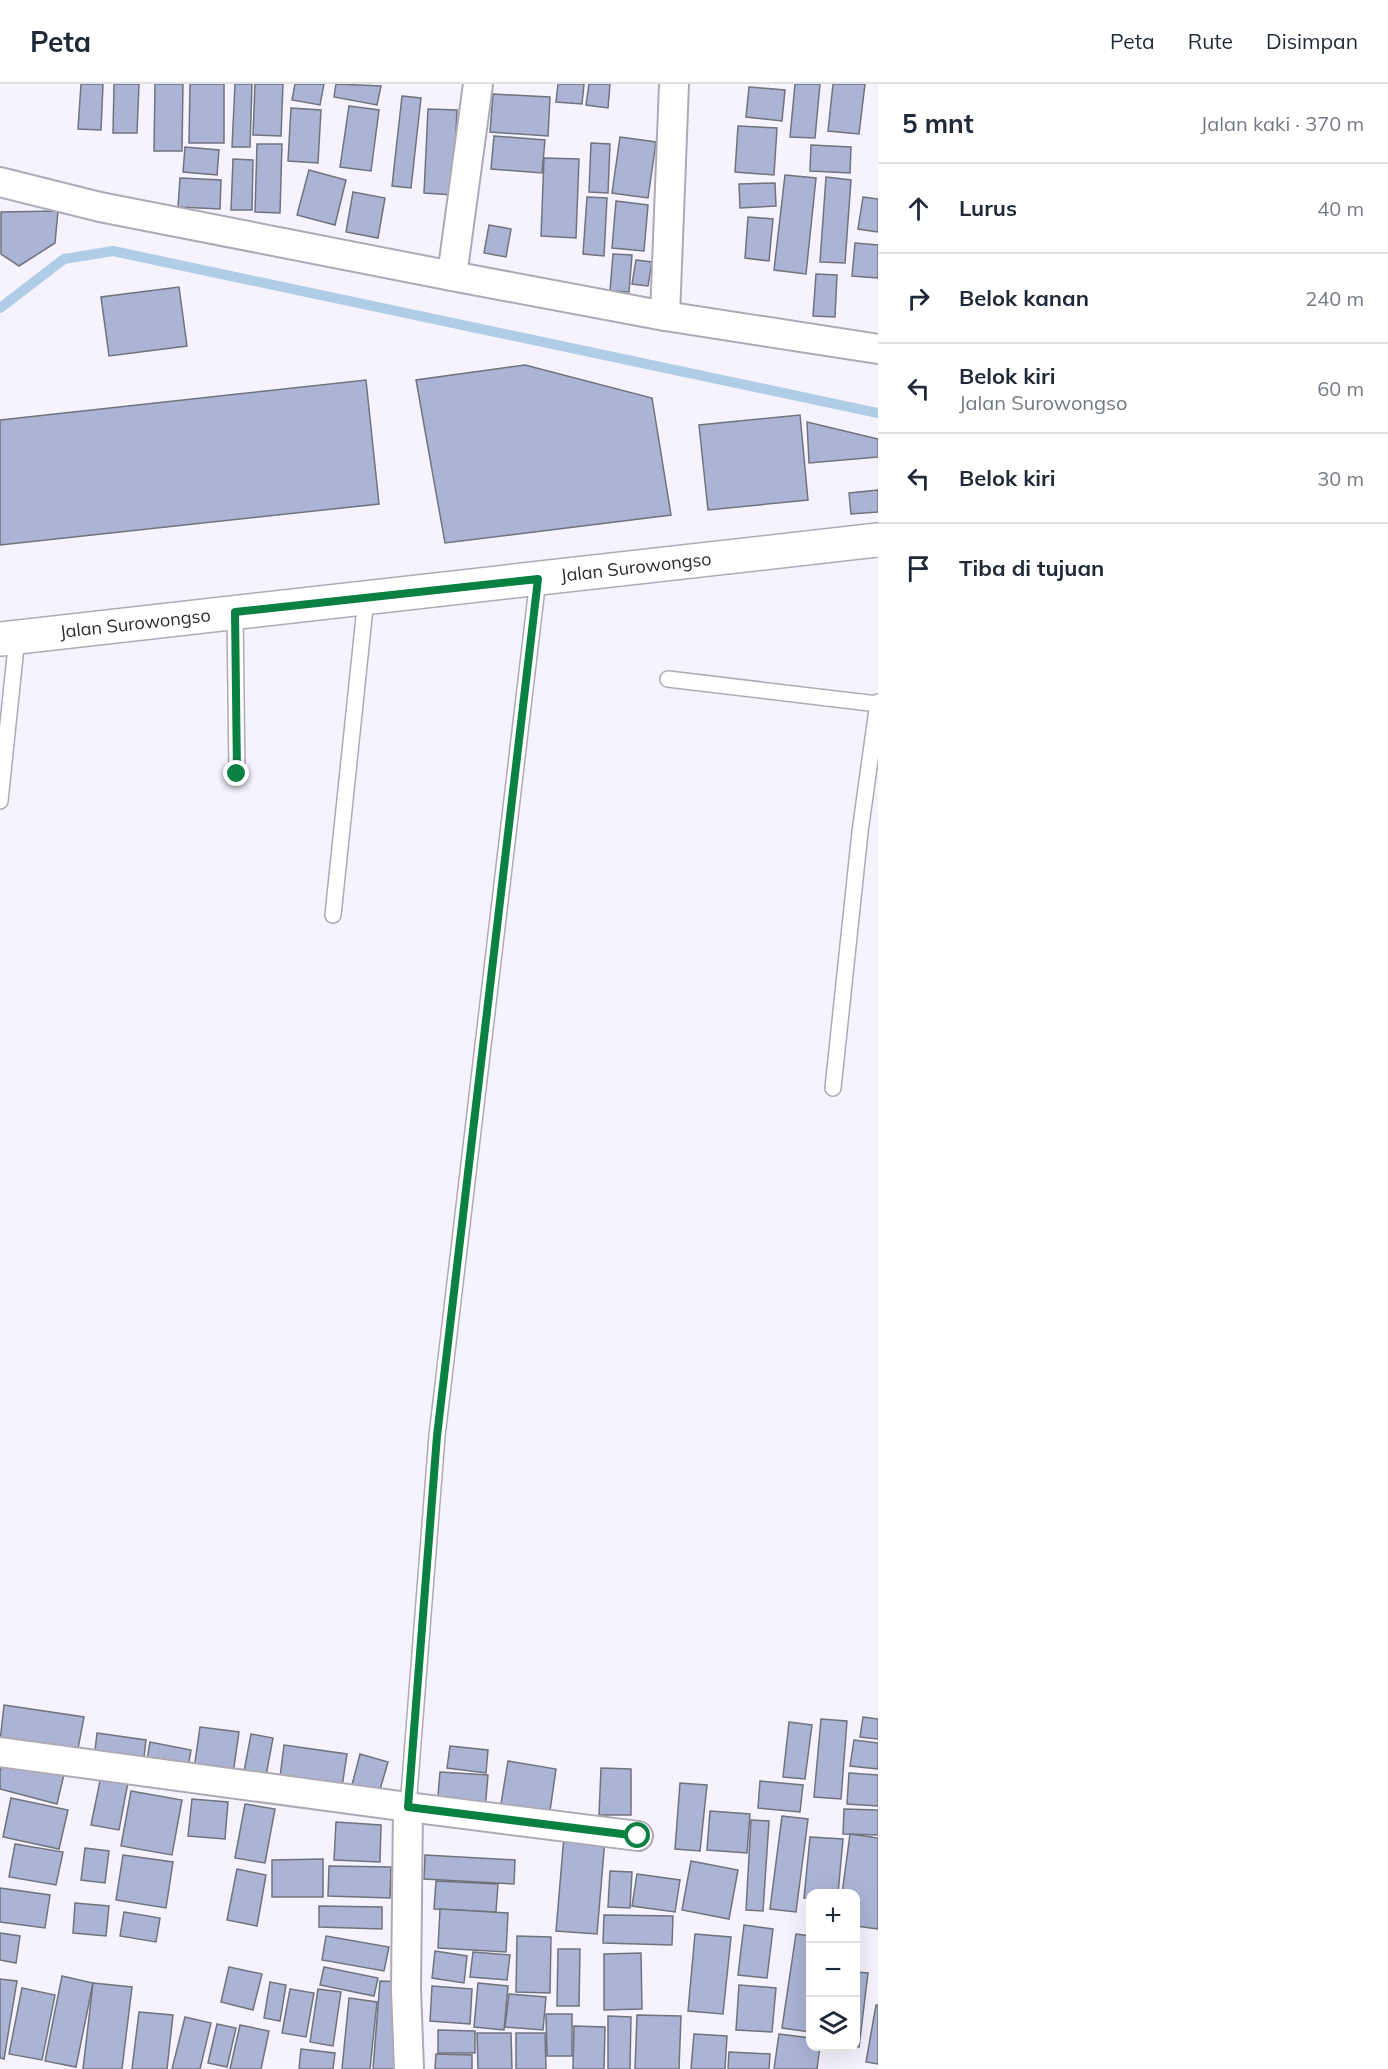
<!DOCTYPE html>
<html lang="id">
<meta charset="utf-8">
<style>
body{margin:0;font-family:Mulish,sans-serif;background:#f6f6f7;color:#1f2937}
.controls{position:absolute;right:18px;bottom:18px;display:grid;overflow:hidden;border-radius:12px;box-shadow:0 6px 24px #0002}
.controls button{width:54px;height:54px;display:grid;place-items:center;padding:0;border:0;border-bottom:2px solid #e0e1e3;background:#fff;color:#1f2937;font:30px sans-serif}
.stop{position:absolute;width:18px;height:18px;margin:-14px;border:4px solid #0b8043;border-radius:50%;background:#fff}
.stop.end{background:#0b8043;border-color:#fff;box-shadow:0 2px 6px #0008}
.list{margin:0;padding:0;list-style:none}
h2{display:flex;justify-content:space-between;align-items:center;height:78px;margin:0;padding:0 24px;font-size:26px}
h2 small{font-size:20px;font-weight:400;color:#747a83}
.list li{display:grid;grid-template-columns:39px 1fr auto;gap:18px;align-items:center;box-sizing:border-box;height:90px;padding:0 24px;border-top:2px solid #e0e1e3}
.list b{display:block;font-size:22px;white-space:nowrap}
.list p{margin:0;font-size:20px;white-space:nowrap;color:#747a83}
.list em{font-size:20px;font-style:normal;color:#747a83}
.icon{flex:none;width:33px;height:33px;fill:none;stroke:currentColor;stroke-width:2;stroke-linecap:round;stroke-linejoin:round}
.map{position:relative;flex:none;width:878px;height:1985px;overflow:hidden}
header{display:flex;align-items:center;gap:36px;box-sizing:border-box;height:84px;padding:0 30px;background:#fff;border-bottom:2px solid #e0e1e3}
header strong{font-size:28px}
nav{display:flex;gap:33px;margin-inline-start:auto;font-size:21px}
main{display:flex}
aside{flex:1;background:#fff}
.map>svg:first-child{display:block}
</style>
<header>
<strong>Peta</strong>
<nav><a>Peta</a><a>Rute</a><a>Disimpan</a></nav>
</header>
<main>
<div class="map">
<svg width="878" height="1985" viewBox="0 0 878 1985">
<rect width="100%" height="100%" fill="#f7f3fe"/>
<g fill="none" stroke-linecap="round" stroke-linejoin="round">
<path stroke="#afcde7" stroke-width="10" d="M 0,224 L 64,175 L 113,167 L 878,329"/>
</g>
<g fill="#abb4d5" stroke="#70737d" stroke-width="1.5">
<path d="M 81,0 L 103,0 L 101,46 L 78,45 Z"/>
<path d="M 114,0 L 139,0 L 137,49 L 113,49 Z"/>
<path d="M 155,0 L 183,0 L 182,67 L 154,67 Z"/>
<path d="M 190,0 L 224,0 L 224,59 L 189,59 Z"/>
<path d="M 235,0 L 252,0 L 250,63 L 232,63 Z"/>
<path d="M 255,0 L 283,0 L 281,52 L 253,51 Z"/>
<path d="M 295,0 L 324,0 L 320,21 L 292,16 Z"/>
<path d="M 336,0 L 381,2 L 377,21 L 334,13 Z"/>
<path d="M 558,0 L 584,0 L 582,20 L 556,18 Z"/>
<path d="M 589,0 L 610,0 L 608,24 L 586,21 Z"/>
<path d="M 795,0 L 820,0 L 815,54 L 790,53 Z"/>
<path d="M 833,0 L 865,0 L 859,50 L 828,47 Z"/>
<path d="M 749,3 L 785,6 L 782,37 L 746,33 Z"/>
<path d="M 493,10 L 550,13 L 548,52 L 490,48 Z"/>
<path d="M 402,12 L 421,14 L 411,104 L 392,102 Z"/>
<path d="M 349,22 L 379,26 L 371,87 L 340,83 Z"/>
<path d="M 291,24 L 321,26 L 318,79 L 288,77 Z"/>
<path d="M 428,25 L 457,26 L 453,111 L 424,109 Z"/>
<path d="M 738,42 L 777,44 L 774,91 L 735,88 Z"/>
<path d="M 494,52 L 545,56 L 542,89 L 491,85 Z"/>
<path d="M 620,53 L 656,58 L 648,114 L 612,109 Z"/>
<path d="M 591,59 L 610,60 L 608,109 L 589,108 Z"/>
<path d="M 257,60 L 282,60 L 280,129 L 255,128 Z"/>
<path d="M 811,61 L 851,63 L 850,89 L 810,87 Z"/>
<path d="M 185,63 L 219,66 L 217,91 L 183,88 Z"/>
<path d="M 544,74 L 579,75 L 576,154 L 541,152 Z"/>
<path d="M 233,75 L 253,76 L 252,126 L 231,126 Z"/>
<path d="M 309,86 L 346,96 L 335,141 L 297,131 Z"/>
<path d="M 785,91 L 816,94 L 806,190 L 774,186 Z"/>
<path d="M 826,93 L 851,96 L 845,179 L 820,178 Z"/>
<path d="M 180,94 L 221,96 L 220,125 L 178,123 Z"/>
<path d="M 775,99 L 776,122 L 740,124 L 739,100 Z"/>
<path d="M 353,108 L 385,114 L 378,154 L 346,148 Z"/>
<path d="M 587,113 L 607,114 L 604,172 L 583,170 Z"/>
<path d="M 863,113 L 878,115 L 878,148 L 858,145 Z"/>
<path d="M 616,117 L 648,121 L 644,167 L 612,164 Z"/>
<path d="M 58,127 L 55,159 L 19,182 L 1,170 L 1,128 Z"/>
<path d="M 748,133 L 773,135 L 769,177 L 745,174 Z"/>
<path d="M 489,141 L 511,145 L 506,173 L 484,169 Z"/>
<path d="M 855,159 L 878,161 L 878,194 L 852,192 Z"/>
<path d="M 613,170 L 632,171 L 629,208 L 610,207 Z"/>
<path d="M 636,176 L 652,178 L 648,202 L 632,200 Z"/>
<path d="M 816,190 L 837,191 L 835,233 L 813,232 Z"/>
<path d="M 179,203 L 187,262 L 109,272 L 101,213 Z"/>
<path d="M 525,281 L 652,314 L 671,431 L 445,459 L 416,296 Z"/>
<path d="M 366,296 L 379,420 L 0,461 L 0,336 Z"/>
<path d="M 800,331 L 808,416 L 708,426 L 699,341 Z"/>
<path d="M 807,338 L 878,355 L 878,373 L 809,379 Z"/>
<path d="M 878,406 L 878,428 L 851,430 L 849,409 Z"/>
<path d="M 4,1621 L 84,1633 L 77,1670 L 0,1657 Z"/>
<path d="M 863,1633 L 878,1635 L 878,1655 L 860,1653 Z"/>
<path d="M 821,1635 L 847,1637 L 841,1715 L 814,1713 Z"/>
<path d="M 789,1638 L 812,1641 L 805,1695 L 783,1693 Z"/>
<path d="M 200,1643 L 239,1648 L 233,1690 L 194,1685 Z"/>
<path d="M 97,1649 L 146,1656 L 143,1682 L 94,1675 Z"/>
<path d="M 251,1650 L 273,1654 L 265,1697 L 243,1693 Z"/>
<path d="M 854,1656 L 878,1659 L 878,1685 L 850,1682 Z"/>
<path d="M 150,1658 L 191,1666 L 187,1689 L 146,1682 Z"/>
<path d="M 284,1661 L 347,1670 L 342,1703 L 280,1693 Z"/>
<path d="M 450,1662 L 488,1666 L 486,1689 L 447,1684 Z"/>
<path d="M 360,1670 L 388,1678 L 379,1709 L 352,1701 Z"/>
<path d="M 5,1671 L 65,1686 L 57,1720 L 0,1705 L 0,1688 Z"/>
<path d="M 508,1677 L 556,1685 L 549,1734 L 500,1726 Z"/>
<path d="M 601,1684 L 631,1685 L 631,1731 L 599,1731 Z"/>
<path d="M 102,1687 L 129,1693 L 119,1746 L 91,1741 Z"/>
<path d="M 440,1688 L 488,1691 L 485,1726 L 437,1723 Z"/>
<path d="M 849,1689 L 878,1691 L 878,1722 L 847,1720 Z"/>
<path d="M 760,1697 L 803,1701 L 800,1728 L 758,1724 Z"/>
<path d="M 680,1699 L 707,1701 L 700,1767 L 675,1765 Z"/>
<path d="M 131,1707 L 182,1716 L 172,1771 L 121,1762 Z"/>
<path d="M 11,1714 L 68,1726 L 59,1765 L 3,1753 Z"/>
<path d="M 192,1715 L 228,1718 L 225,1755 L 188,1752 Z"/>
<path d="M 245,1720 L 275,1725 L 265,1779 L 235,1774 Z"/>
<path d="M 844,1725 L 878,1726 L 878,1751 L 843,1750 Z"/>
<path d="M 710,1727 L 750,1730 L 747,1769 L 707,1766 Z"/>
<path d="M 782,1732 L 808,1735 L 796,1828 L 770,1825 Z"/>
<path d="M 751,1736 L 769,1737 L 763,1827 L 746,1826 Z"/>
<path d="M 336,1738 L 381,1741 L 380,1778 L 334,1776 Z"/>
<path d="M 850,1750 L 878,1754 L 878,1845 L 856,1842 L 856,1810 L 842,1810 Z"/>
<path d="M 564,1752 L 605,1755 L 597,1850 L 556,1847 Z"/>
<path d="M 810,1753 L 843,1755 L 838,1810 L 810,1810 L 810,1814 L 804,1814 Z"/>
<path d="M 15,1760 L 63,1768 L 56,1801 L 9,1793 Z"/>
<path d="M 85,1764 L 109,1767 L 105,1799 L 81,1796 Z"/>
<path d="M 123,1771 L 173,1778 L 166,1824 L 116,1816 Z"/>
<path d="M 425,1771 L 515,1776 L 514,1800 L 424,1795 Z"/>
<path d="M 323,1775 L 323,1813 L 272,1813 L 272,1776 Z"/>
<path d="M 691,1777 L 738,1786 L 729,1835 L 682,1826 Z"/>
<path d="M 329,1782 L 391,1783 L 390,1814 L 328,1812 Z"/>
<path d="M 237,1785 L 266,1791 L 257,1842 L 227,1836 Z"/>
<path d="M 610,1787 L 632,1788 L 630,1824 L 608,1823 Z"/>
<path d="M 637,1790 L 680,1796 L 675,1828 L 632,1822 Z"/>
<path d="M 436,1797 L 498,1800 L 496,1828 L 434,1825 Z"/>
<path d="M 0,1804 L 50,1811 L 45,1844 L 0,1838 Z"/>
<path d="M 75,1819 L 109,1822 L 106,1852 L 73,1849 Z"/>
<path d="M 319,1822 L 382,1823 L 382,1845 L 319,1843 Z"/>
<path d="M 440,1825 L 508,1829 L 506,1868 L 438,1864 Z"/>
<path d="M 124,1828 L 160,1834 L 156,1858 L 120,1852 Z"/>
<path d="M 604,1831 L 673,1832 L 672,1861 L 603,1859 Z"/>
<path d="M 744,1841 L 773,1845 L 767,1894 L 738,1891 Z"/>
<path d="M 0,1849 L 20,1852 L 16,1879 L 0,1876 Z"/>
<path d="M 695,1850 L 731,1853 L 723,1930 L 688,1927 Z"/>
<path d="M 796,1850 L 810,1852 L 810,1948 L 782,1944 Z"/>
<path d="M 326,1852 L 389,1863 L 384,1887 L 322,1876 Z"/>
<path d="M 517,1852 L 551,1853 L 550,1909 L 516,1908 Z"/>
<path d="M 558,1865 L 580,1865 L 579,1922 L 557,1922 Z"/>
<path d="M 435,1867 L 467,1872 L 464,1899 L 432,1894 Z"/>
<path d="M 473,1868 L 510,1871 L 507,1896 L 470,1893 Z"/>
<path d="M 641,1869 L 642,1925 L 604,1926 L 604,1870 Z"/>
<path d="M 229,1883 L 262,1890 L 253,1926 L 221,1918 Z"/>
<path d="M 324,1883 L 378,1894 L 374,1912 L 320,1901 Z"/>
<path d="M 856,1888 L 868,1889 L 859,1963 L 855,1962 Z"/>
<path d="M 62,1892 L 93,1899 L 76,1983 L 45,1977 Z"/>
<path d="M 0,1895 L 17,1897 L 4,1975 L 0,1974 Z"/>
<path d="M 380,1897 L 403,1898 L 396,1985 L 373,1985 Z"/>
<path d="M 270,1898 L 286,1901 L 280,1937 L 264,1934 Z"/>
<path d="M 93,1899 L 132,1903 L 122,1985 L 83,1985 Z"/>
<path d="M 478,1899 L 508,1902 L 504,1946 L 474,1943 Z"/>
<path d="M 739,1901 L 776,1904 L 772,1948 L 736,1946 Z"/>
<path d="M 432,1902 L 472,1905 L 470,1940 L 430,1937 Z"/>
<path d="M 22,1904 L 55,1911 L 42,1976 L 9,1970 Z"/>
<path d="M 290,1905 L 314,1909 L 306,1953 L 282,1949 Z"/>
<path d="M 318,1905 L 341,1908 L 333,1962 L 310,1958 Z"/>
<path d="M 509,1910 L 546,1913 L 543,1946 L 505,1943 Z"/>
<path d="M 349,1914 L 377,1918 L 370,1985 L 342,1985 Z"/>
<path d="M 876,1921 L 878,1921 L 878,1980 L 866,1978 Z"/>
<path d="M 139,1928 L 173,1931 L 167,1985 L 132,1985 Z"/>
<path d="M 546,1930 L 572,1930 L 572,1972 L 547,1972 Z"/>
<path d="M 637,1931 L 681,1932 L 679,1985 L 635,1985 Z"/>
<path d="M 608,1932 L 631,1933 L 630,1985 L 608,1985 Z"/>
<path d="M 185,1933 L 211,1939 L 200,1985 L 172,1985 Z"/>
<path d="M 217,1940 L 236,1944 L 227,1983 L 208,1979 Z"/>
<path d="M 240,1941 L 269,1947 L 261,1985 L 230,1985 Z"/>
<path d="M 574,1942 L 605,1943 L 604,1985 L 573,1985 Z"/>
<path d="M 438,1946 L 475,1947 L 475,1969 L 438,1969 Z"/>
<path d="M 477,1949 L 511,1949 L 512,1985 L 478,1985 Z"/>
<path d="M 516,1949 L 545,1949 L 546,1985 L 516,1985 Z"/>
<path d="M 694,1950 L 727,1952 L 725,1985 L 691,1985 Z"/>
<path d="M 779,1950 L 810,1954 L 810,1962 L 820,1962 L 817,1985 L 774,1985 Z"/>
<path d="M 301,1965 L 335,1969 L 333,1985 L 299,1985 Z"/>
<path d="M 729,1968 L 770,1970 L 769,1985 L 728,1985 Z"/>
<path d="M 436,1970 L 472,1971 L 472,1985 L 435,1985 Z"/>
</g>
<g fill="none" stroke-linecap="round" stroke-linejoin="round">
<g stroke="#aeaab5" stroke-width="18">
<g id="lane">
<path d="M 235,528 L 237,690"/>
<path d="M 668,595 L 878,620"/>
<path d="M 0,717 L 17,553"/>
<path d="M 333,831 L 366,514"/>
<path d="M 833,1004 L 860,748 L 878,618"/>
<path d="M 408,1723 L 437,1352 L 538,495"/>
</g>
</g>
<g stroke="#aeaab5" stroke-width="32">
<g id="street">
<path d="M 0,98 L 100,123 L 452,192 L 665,232 L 878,265"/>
<path d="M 452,192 L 478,0"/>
<path d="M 665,232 L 674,0"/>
<path d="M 0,1668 L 408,1723 L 638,1752"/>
<path d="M 408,1723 L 406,1905 L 409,1985"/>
</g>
</g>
<g stroke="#aeaab5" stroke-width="36">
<g id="secondary">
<path id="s1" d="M 0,555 L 878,456"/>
</g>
</g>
<use href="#lane" stroke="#fff" stroke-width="15"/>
<use href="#street" stroke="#fff" stroke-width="28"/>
<use href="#secondary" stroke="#fff" stroke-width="33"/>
</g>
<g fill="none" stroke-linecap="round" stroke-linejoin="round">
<path stroke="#0b8043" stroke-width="8" d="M 237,690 L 235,528 L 538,495 L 437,1352 L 408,1723 L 638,1752"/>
</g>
<g text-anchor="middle" stroke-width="6" stroke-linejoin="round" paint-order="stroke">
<g font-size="18" fill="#2d2b30" stroke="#f7f3fe">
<text dy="6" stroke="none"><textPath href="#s1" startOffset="640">Jalan Surowongso</textPath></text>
<text dy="6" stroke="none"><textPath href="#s1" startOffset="136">Jalan Surowongso</textPath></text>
</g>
</g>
</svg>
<div class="controls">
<button>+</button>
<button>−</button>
<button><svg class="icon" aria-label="layers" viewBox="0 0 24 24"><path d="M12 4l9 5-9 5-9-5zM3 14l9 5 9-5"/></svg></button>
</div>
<div class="stop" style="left:638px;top:1752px"></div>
<div class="stop end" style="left:237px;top:690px"></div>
</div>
<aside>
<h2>5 mnt<small>Jalan kaki · 370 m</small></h2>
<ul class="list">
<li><svg class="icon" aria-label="ahead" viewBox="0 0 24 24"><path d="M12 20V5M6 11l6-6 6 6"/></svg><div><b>Lurus</b></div><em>40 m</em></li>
<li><svg class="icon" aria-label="right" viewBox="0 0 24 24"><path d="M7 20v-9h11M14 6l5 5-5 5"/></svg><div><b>Belok kanan</b></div><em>240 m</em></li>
<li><svg class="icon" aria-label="left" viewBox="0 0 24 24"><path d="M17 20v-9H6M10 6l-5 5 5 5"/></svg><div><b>Belok kiri</b><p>Jalan Surowongso</p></div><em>60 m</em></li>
<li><svg class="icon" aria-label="left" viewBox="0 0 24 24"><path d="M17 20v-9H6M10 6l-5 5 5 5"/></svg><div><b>Belok kiri</b></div><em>30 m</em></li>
<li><svg class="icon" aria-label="arrive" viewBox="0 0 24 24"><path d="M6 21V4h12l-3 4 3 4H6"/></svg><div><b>Tiba di tujuan</b></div></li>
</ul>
</aside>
</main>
